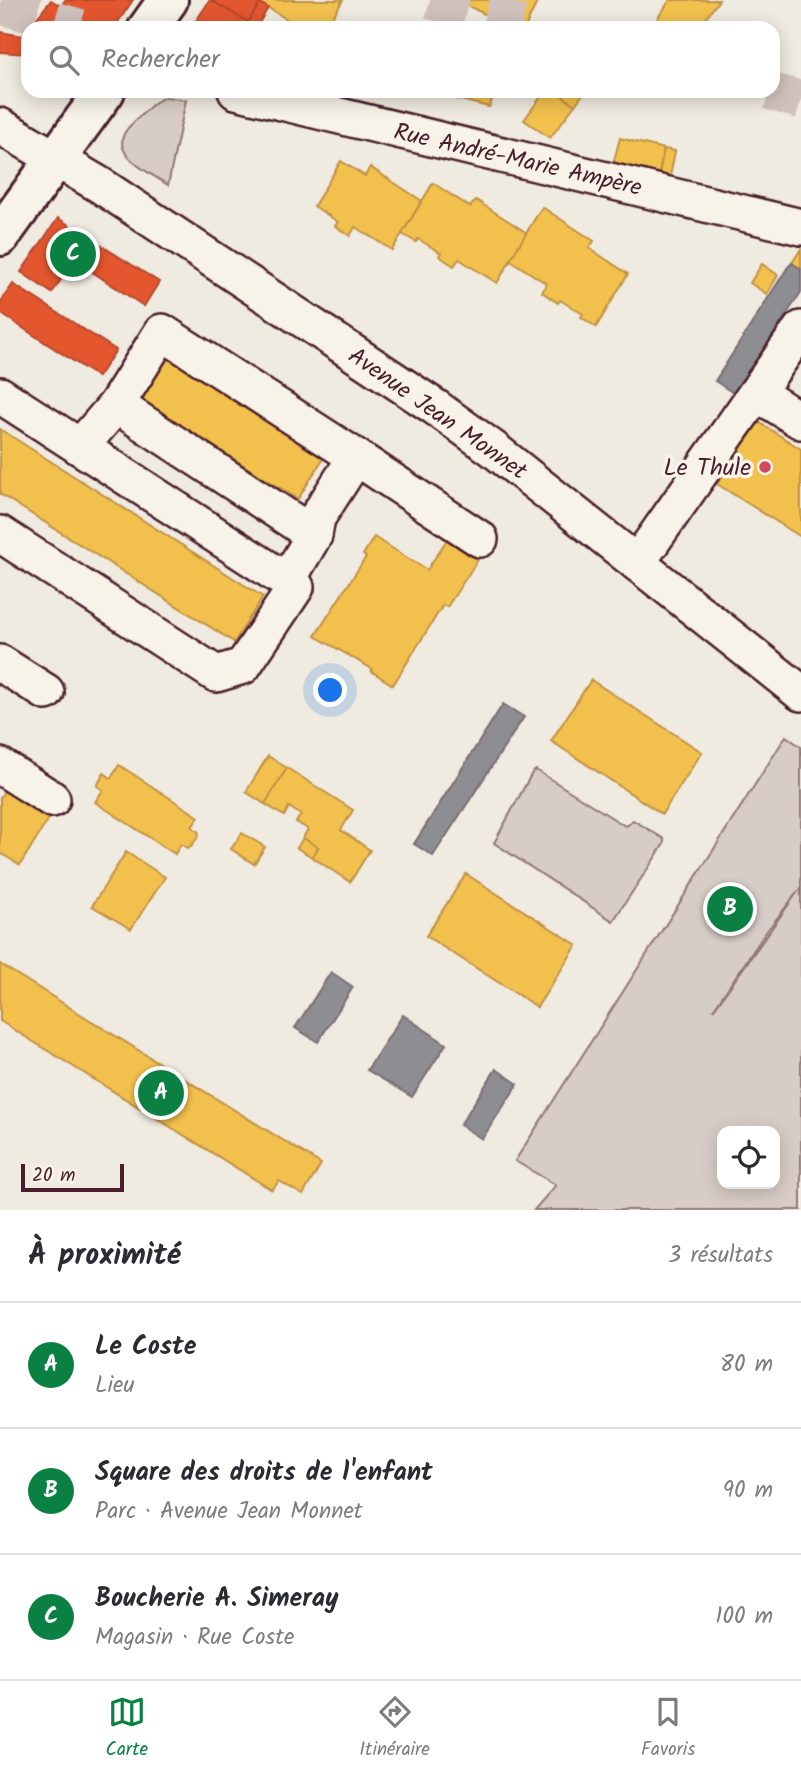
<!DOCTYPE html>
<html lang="fr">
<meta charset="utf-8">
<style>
body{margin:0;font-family:Kalam,sans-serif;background:#f2f2f3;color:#2b2b33}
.controls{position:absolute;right:21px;bottom:21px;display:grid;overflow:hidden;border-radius:14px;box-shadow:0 4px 18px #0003}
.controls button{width:63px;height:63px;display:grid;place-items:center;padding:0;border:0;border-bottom:2px solid #e1e1e2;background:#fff;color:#2b2b33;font:35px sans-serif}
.scale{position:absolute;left:21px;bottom:18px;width:103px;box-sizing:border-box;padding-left:7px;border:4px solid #4a1f2b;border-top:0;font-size:19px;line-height:24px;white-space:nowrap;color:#4a1f2b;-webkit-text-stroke:5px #f7f3e8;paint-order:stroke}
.you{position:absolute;left:331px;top:691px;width:24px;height:24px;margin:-18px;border:5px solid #fff;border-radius:50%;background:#1a73e8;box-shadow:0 0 0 10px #1a73e833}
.badge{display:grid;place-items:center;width:46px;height:46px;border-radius:50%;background:#0b8043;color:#fff;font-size:23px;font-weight:700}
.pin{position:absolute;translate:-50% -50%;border:4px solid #fff;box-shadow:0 2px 7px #0006}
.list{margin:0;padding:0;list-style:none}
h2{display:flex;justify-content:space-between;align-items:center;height:91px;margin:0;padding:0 28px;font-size:30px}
h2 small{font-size:23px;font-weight:400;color:#7c7c81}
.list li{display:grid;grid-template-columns:46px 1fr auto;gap:21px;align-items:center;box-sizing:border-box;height:126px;padding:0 28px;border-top:2px solid #e1e1e2}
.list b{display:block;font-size:26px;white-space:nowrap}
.list p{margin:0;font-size:23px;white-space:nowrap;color:#7c7c81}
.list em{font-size:23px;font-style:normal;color:#7c7c81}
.icon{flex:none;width:38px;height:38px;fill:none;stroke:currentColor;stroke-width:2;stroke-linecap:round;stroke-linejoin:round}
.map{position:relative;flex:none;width:801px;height:1210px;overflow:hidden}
.search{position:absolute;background:#fff;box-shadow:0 4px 18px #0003;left:21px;right:21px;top:21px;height:77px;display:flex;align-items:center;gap:18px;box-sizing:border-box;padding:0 24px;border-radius:21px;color:#7c7c81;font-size:26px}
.sheet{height:469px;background:#fff}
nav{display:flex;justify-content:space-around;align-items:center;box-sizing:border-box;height:98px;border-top:2px solid #e1e1e2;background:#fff;font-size:19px;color:#7c7c81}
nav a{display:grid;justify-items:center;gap:4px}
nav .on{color:#0b8043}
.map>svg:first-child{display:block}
</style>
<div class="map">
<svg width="801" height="1210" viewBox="0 0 801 1210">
<rect width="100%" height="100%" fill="#f0ebe0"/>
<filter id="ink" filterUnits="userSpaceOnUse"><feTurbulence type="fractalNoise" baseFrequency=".0143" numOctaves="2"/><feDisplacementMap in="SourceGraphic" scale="14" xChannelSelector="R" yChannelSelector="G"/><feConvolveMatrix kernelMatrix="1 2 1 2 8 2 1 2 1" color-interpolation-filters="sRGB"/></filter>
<g filter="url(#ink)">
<g fill="#d8cdc6" stroke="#917678" stroke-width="2" fill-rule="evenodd">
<path d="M 166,97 L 186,100 L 168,185 C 152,174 113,157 124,134 C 127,127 134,122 139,117 C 148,109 155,100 166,97 Z"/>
<path d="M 786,736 L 801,747 L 801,1210 L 534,1210 L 556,1185 L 515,1161 ZM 799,890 L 714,1009 L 713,1010 L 766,932 ZM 722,1131 L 775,1131 L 775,1184 L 722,1184 Z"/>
<path d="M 536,770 L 625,826 L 628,825 L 633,820 L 664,839 L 664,844 L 613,921 L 494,843 L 532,773 Z"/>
</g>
<g fill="#f2c14e" stroke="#c09044" stroke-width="2">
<path d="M 262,0 L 343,0 L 326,28 L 301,28 L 260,3 Z"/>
<path d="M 456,0 L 538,0 L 525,28 L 513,28 Z"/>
<path d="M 670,0 L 719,0 L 699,28 L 657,28 L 653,25 Z"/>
<path d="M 331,20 L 352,25 L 351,28 L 326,28 Z"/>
<path d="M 424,91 L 496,91 L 489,107 Z"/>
<path d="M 545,91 L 556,91 L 575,105 L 550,138 L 524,120 Z"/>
<path d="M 556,91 L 585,91 L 575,105 Z"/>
<path d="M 620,138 L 664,149 L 658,179 L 612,168 Z"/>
<path d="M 664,149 L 675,151 L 669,182 L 658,179 Z"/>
<path d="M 341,161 L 365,176 L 370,167 L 422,201 L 392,250 L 355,227 L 350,236 L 335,226 L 338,222 L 314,206 Z"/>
<path d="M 433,183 L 470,207 L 476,200 L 527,233 L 497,283 L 459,259 L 454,266 L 439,256 L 441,253 L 418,239 L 416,242 L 402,234 Z"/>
<path d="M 542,207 L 594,241 L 589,248 L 628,274 L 596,327 L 581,317 L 583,314 L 560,300 L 558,303 L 542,292 L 547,284 L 510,260 Z"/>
<path d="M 801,249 L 801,269 L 792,263 Z"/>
<path d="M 762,264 L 778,275 L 767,294 L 750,283 Z"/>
<path d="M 161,348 L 327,452 L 298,499 L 131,395 Z"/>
<path d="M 757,421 L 801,449 L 801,537 L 717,484 Z"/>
<path d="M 0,429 L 263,597 L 234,642 L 0,494 Z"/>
<path d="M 374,537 L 427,570 L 448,538 L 479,558 L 447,607 L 443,605 L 393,685 L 371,671 L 372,669 L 315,636 L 366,557 L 363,555 Z"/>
<path d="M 591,680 L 702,752 L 662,814 L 551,741 Z"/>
<path d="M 268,756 L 287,768 L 265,804 L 246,792 Z"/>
<path d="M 119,765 L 199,817 L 192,827 L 198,831 L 199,836 L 191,846 L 187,848 L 181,844 L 175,854 L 95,802 L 103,790 L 97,786 L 104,773 L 111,778 Z"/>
<path d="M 287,768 L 353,810 L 341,830 L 370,850 L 350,882 L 312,857 L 318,847 L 303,838 L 308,829 L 296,822 L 301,815 L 289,807 L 284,816 L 265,804 Z"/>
<path d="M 4,791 L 49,818 L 20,865 L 0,853 L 0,798 Z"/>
<path d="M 242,833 L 265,847 L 254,864 L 231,849 Z"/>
<path d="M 303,838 L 318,847 L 312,857 L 297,848 Z"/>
<path d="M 126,852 L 165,877 L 131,929 L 92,906 Z"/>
<path d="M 466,874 L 577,945 L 537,1007 L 426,936 Z"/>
<path d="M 0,964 L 321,1164 L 303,1195 L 279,1181 L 272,1190 L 0,1021 Z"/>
</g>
<g fill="#e4572e" stroke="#b6462d" stroke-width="2">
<path d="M 51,0 L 61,6 L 65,0 L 133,0 L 114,28 L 29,28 Z"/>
<path d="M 210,0 L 248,22 L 260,3 L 268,8 L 256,28 L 251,27 L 250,28 L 191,28 Z"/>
<path d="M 211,0 L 262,0 L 248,22 Z"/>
<path d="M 28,29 L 28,54 L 0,52 L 0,32 L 23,36 Z"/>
<path d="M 58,218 L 159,282 L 144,306 L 74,260 L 52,293 L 21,272 Z"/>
<path d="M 13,284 L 116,350 L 98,377 L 0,313 L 0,303 Z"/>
</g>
<g fill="#8d8d92" stroke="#796c73" stroke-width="2">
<path d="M 792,263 L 801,269 L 801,292 L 735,394 L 715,381 L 788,267 Z"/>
<path d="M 503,704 L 524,717 L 433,856 L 414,844 Z"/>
<path d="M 331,972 L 353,987 L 318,1042 L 295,1028 Z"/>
<path d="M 403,1015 L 446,1044 L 412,1097 L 367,1070 Z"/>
<path d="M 496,1069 L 518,1084 L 482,1139 L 460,1125 Z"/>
</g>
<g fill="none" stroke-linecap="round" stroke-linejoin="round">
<g stroke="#cfc2bc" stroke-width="38" stroke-dasharray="38 19" stroke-linecap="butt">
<path d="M 430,0 L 534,28"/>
<path d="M 0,5 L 80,28"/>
<path d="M 769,91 L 801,100"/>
</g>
<g stroke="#4a1f2b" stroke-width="40">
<g id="minor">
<path d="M 236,91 L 801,227"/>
<path d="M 0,126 L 100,185 L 435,407 L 492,448 L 801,693"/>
<path d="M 757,393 L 801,421"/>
<path d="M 0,395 L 296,587 L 243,666 L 216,674 L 0,534"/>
<path d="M 116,405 L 314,535"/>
<path d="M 80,447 L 116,405 L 162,332 L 356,457 L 317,518 L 314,535 L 287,581"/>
<path d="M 356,457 L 480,539"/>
<path d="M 637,563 L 801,329"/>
<path d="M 0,663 L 46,692"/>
<path d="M 0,766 L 52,799"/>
</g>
</g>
<g stroke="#4a1f2b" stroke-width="44">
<g id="major">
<path d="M 148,28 L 168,0"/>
<path d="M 0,236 L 105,91"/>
</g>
</g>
<use href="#minor" stroke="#f7f3e8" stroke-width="35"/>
<use href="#major" stroke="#f7f3e8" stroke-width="38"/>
</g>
</g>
<circle fill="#d1495b" stroke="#f7f3e8" stroke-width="2.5" cx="765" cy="467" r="7"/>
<g text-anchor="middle" stroke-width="7" stroke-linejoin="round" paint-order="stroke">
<g font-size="24" fill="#4a1f2b" stroke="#f7f3e8">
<text transform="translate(518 159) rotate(13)" y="8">Rue André-Marie Ampère</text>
<text transform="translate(438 413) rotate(35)" y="8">Avenue Jean Monnet</text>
</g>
<g font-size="24" fill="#4a1f2b" stroke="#f7f3e8" text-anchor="end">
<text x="751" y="475">Le Thule</text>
</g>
</g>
</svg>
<div class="controls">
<button><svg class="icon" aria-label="locate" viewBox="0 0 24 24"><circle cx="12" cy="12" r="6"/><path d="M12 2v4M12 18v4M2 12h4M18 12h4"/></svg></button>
</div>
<div class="scale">20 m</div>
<div class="you"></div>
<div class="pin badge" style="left:161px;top:1093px">A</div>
<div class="pin badge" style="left:730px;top:909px">B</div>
<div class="pin badge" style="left:73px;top:254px">C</div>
<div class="search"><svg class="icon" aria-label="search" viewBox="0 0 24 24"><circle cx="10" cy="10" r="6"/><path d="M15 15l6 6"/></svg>Rechercher</div>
</div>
<section class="sheet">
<h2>À proximité<small>3 résultats</small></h2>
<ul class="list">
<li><span class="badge">A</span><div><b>Le Coste</b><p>Lieu</p></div><em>80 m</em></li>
<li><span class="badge">B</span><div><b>Square des droits de l'enfant</b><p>Parc · Avenue Jean Monnet</p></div><em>90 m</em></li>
<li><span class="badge">C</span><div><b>Boucherie A. Simeray</b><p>Magasin · Rue Coste</p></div><em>100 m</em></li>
</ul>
</section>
<nav>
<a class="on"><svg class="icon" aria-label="map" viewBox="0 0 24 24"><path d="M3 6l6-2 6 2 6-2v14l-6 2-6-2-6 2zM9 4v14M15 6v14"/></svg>Carte</a>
<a><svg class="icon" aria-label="directions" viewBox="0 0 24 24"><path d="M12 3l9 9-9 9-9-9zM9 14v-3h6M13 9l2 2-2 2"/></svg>Itinéraire</a>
<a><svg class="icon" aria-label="saved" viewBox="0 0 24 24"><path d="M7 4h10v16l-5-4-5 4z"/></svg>Favoris</a>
</nav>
